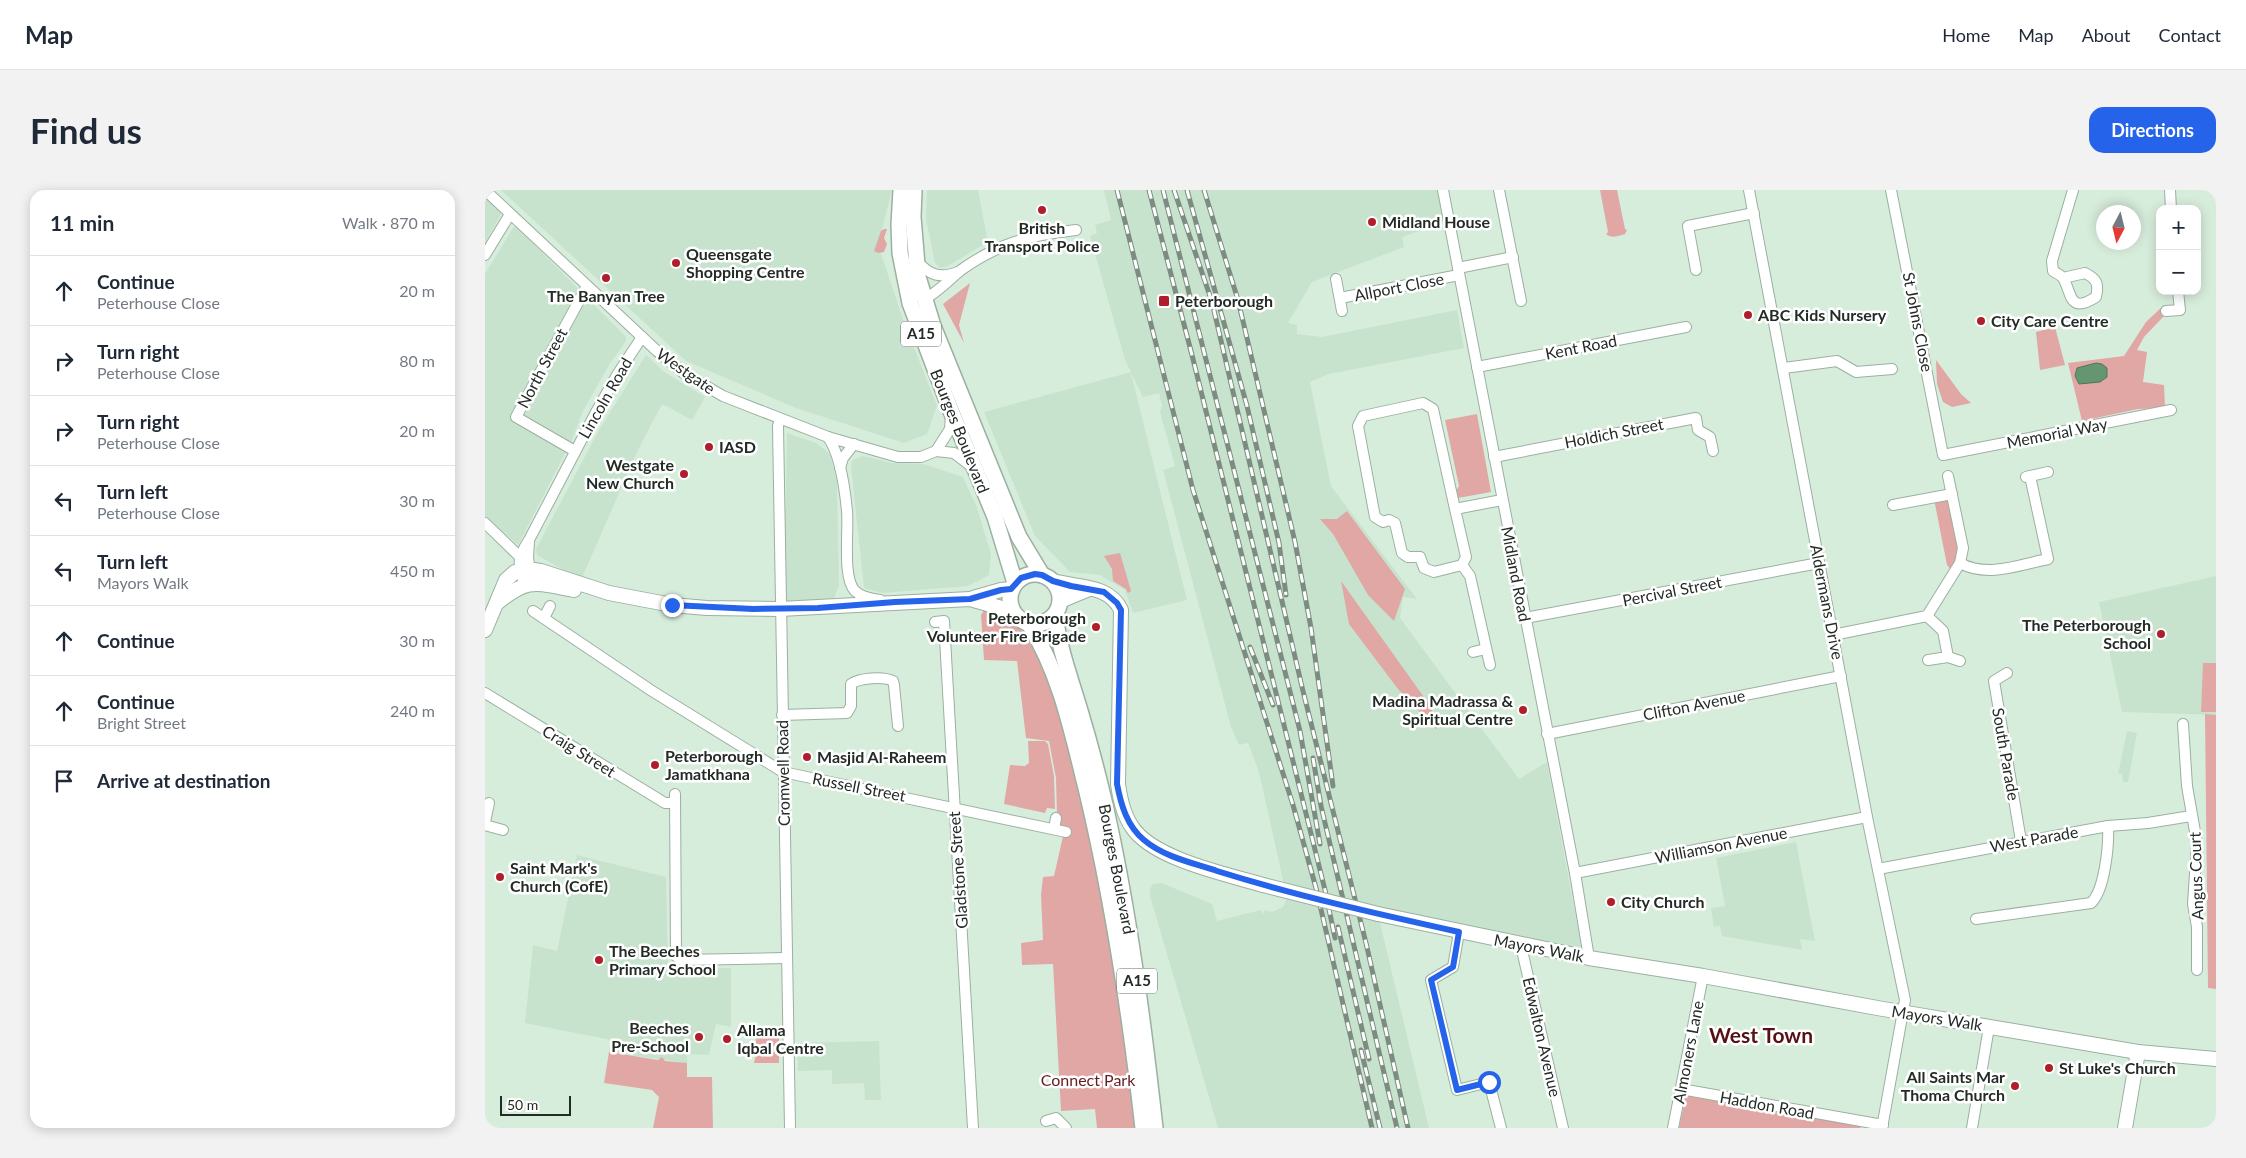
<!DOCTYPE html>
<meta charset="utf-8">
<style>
body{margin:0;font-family:Lato,sans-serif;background:#f2f2f3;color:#1f2937}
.controls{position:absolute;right:15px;top:15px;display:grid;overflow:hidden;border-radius:10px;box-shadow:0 2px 12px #0003}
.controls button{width:45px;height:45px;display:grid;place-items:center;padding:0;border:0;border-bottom:1px solid #e0e1e3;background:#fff;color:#1f2937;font:25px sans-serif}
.compass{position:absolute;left:1611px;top:15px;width:45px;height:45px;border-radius:50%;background:#fff;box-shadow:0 2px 12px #0003;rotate:187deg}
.scale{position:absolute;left:15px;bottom:12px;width:71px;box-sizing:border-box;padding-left:5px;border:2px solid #232b25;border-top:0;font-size:14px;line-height:18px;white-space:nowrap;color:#232b25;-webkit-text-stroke:4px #fff;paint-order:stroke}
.stop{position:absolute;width:15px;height:15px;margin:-11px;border:4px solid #2563eb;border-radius:50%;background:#fff}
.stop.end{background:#2563eb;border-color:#fff;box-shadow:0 1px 5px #0008}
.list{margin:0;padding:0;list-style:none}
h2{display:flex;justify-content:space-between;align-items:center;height:65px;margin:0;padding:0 20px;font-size:21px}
h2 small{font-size:16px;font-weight:400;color:#747a83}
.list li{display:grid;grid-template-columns:32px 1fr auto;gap:15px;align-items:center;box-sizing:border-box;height:70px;padding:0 20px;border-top:1px solid #e0e1e3}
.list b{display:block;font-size:19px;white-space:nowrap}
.list p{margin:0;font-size:16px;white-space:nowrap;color:#747a83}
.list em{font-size:16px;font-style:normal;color:#747a83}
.icon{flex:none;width:28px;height:28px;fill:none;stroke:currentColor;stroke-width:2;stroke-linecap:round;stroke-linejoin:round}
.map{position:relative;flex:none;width:1731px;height:938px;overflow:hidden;border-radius:15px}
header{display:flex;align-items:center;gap:30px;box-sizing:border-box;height:70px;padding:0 25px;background:#fff;border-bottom:1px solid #e0e1e3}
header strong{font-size:24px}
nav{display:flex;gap:28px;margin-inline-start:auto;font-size:18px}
.intro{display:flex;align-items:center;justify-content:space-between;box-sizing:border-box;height:120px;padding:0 30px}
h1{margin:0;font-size:35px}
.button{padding:12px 22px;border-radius:15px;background:#2563eb;color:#fff;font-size:18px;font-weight:700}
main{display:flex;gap:30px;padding:0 30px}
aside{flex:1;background:#fff;border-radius:15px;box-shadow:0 2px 12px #0003}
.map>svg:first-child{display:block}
</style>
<header>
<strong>Map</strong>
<nav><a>Home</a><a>Map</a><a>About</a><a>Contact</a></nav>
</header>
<div class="intro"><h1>Find us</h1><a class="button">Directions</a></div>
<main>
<aside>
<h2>11 min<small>Walk · 870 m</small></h2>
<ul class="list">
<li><svg class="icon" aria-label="ahead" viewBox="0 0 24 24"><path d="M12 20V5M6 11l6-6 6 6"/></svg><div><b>Continue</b><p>Peterhouse Close</p></div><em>20 m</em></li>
<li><svg class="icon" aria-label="right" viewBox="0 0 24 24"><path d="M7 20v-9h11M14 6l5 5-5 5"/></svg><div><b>Turn right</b><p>Peterhouse Close</p></div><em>80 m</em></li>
<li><svg class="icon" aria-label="right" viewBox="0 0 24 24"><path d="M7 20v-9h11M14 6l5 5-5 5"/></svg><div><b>Turn right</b><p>Peterhouse Close</p></div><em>20 m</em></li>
<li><svg class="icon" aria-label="left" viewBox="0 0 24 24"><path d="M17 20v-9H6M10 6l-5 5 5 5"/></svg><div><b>Turn left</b><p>Peterhouse Close</p></div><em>30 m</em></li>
<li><svg class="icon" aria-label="left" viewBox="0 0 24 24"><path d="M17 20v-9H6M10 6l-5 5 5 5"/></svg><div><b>Turn left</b><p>Mayors Walk</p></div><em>450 m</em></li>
<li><svg class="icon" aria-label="ahead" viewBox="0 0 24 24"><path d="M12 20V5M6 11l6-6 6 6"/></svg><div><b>Continue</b></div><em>30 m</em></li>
<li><svg class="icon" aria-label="ahead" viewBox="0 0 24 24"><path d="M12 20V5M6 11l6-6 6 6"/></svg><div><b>Continue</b><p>Bright Street</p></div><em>240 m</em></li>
<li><svg class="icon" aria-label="arrive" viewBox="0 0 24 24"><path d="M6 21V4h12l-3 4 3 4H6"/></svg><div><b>Arrive at destination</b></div></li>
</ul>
</aside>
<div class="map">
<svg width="1731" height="938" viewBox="0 0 1731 938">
<rect width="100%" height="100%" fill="#d7eddc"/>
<g fill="#c7e3ce">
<path d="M 16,0 L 407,0 L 393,55 L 418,129 L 452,216 L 442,244 L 419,253 L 311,218 L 201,171 Z"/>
<path d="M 442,0 L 493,0 L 503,52 L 461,77 L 455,78 L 450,73 L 441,29 Z"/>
<path d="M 619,0 L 952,0 L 959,33 L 917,47 L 919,57 L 827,92 L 803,133 L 812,135 L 812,144 L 837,147 L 972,120 L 979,158 L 844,184 L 825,192 L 846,296 L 932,409 L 918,407 L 915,428 L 1034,589 L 1062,572 L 1099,771 L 898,731 L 891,716 L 944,938 L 733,938 L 665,706 L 665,699 L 668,694 L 677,693 L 727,714 L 732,731 L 776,720 L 778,724 L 780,720 L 787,722 L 798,717 L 802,708 L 774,582 L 763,553 L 754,555 L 746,537 L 678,280 L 690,276 L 675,222 L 677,216 L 674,203 L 658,207 L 646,183 L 702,410 L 648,423 L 640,400 L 615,385 L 585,382 L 550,346 L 499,222 L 646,182 L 640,170 L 605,46 L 612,43 L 610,35 L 626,30 Z"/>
<path d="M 0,8 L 17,22 L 0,53 Z"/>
<path d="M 31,36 L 141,147 L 141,151 L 124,175 L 98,221 L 87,250 L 33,355 L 0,326 L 0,84 L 28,38 Z"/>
<path d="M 161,165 L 179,182 L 220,207 L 207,230 L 177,214 L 153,260 L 96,390 L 52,365 L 51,359 L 114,240 Z"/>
<path d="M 302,243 L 331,253 L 345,264 L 352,292 L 354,396 L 349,408 L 299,413 Z"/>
<path d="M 378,266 L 408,273 L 438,274 L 478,287 L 491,315 L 506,364 L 504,385 L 483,396 L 398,403 L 379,398 L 366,278 L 367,270 Z"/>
<path d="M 1731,386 L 1731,525 L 1637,522 L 1614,412 Z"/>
<path d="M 1642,541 L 1652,543 L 1643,592 L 1638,592 L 1637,584 L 1633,584 Z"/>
<path d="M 1311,652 L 1330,751 L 1315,749 L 1317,760 L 1237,746 L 1235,736 L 1229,737 L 1226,718 L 1240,716 L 1231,668 Z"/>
<path d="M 92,665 L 181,687 L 183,779 L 246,778 L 246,837 L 231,834 L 224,865 L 202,864 L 202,873 L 124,862 L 126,850 L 40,833 L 48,755 L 72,761 Z"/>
<path d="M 394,851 L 396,910 L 380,910 L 379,893 L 347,894 L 347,880 L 313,881 L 312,853 Z"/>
</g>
<g fill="#e1a7a4">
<path d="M 1115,0 L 1132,0 L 1140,39 L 1142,40 L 1140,44 C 1133,46 1126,49 1121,44 L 1123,42 Z"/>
<path d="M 399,39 L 402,39 L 399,48 L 402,54 L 399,62 L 393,63 L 389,61 L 396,41 Z"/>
<path d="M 485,93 L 474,135 L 479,153 L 458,114 Z"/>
<path d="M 1679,115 L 1679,126 L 1659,147 L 1652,160 L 1662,162 L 1658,192 L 1679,195 L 1680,218 L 1653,219 L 1597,231 L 1583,173 L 1639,166 L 1661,132 Z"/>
<path d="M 1570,137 L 1580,175 L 1555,180 L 1551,142 Z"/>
<path d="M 1451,170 L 1476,204 L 1486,213 L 1467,217 L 1458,212 L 1452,194 Z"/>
<path d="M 992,224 L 1006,302 L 973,308 L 971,301 L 974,296 L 960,230 Z"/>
<path d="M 1465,306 L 1476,358 L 1468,382 L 1462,375 L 1449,309 Z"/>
<path d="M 862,321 L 920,399 L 909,431 L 883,405 L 848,344 L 835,329 L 852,329 Z"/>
<path d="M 635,363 L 646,401 L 643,403 L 641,399 L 628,391 L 627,379 L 619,366 Z"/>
<path d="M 856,391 L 946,517 L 952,540 L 913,499 L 864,434 Z"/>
<path d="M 501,417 L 527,430 L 551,458 L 562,479 L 586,559 L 627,751 L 651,938 L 612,938 L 610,919 L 576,921 L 568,774 L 537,775 L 536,753 L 558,750 L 556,705 L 558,687 L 569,686 L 578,646 L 572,626 L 571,588 L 564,551 L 541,548 L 532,471 L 499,470 L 496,425 Z"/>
<path d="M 1718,473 L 1731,473 L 1731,522 L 1716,522 Z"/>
<path d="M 1720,524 L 1731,525 L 1731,799 L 1723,798 Z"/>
<path d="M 543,551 L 560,551 L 563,554 L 569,586 L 570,619 L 562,618 L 560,623 L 519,614 L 525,575 L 540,576 L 544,573 Z"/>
<path d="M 273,843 L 294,848 L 294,857 L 270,854 Z"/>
<path d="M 272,860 L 294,862 L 294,873 L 269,873 Z"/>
<path d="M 124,862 L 173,870 L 177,867 L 180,871 L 202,873 L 202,887 L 227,887 L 228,938 L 168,938 L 174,907 L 167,900 L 119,893 Z"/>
<path d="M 1201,905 L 1373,935 L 1376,938 L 1194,938 Z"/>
</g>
<path fill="#649672" stroke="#50765b" d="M 1611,173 L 1617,174 L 1622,178 L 1622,187 L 1615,192 L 1594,194 L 1590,186 L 1592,178 Z"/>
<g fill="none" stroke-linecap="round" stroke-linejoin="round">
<g stroke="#9bb0a0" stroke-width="12">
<g id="street">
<path d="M 0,0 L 172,161 L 200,184 L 238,206 L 343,247 L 413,267 L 436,267 L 451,261 L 465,239 L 466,224"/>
<path d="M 958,0 L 1090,683 L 1104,768"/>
<path d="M 1014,0 L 1036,111"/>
<path d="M 1264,0 L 1382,627 L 1420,810 L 1397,938"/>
<path d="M 1406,0 L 1458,265 L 1686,220"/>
<path d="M 1685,0 L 1686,19"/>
<path d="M 0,65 L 25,24"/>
<path d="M 432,71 C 444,85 455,89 473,82"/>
<path d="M 973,78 L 1028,67"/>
<path d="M 1211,80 L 1203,36 L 1269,23"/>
<path d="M 1578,88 L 1600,83 C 1612,89 1614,94 1611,107 C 1583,125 1587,102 1578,88 C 1576,85 1571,83 1568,81 L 1567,71 L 1588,0"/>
<path d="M 851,89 L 857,121"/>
<path d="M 434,106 L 440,109 C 454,101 464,90 476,80 C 514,53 545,45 591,40"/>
<path d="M 855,108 L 974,85"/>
<path d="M 1681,121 L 1695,120 L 1693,101"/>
<path d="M 992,177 L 1201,137"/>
<path d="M 1299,178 L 1352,171 L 1371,182 L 1407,179"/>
<path d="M 295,229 L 293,236 L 305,938"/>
<path d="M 343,247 C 355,264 360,300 362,321 C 364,340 357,388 370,401 C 376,407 387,409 395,410"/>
<path d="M 90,261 L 31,227 L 102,96"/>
<path d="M 451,261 L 469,263 L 486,276"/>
<path d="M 1009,267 L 1211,228 L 1213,240 L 1225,247 L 1228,261"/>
<path d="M 355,278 L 358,268 L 369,254"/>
<path d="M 1541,287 L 1563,282"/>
<path d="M 1408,315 L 1467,304"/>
<path d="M 970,319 L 981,367 L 977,375 L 949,382 L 939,378 L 935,367 L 923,367 L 917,363 L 910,333 L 904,330 L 898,332 L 890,327 L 873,236 L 878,226 L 938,213 L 948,219 L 970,319 L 1017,310"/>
<path d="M 0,333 L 34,366"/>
<path d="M 44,351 L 43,368 L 47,393"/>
<path d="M 1475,373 C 1502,388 1534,375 1563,369 L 1545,286"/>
<path d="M 977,375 L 985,386 L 1005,475"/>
<path d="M 39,394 C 33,373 32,368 44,350 L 110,224 L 132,185 L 157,147"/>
<path d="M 48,421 L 167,501 L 298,582 L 581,642"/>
<path d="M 1442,426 L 1458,441 L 1463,467"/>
<path d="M 59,428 L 65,416"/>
<path d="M 1040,428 L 1334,373"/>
<path d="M 450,432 L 459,431 L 488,938"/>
<path d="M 1348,445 L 1442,426 L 1475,373 L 1478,358 L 1463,286"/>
<path d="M 988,462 L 1001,459"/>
<path d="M 1443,470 L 1463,467 L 1475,471"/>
<path d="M 1522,483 L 1509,491 L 1536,651"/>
<path d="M 0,503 L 180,613 L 190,613"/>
<path d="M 297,525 L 362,523 L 366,516 L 366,494 C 374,488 398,486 408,491 L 409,495 L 413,536"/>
<path d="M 1698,534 L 1702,596 L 1712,653 L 1708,714 L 1712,737 L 1712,780"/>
<path d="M 1062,544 L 1356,486"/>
<path d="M 190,604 L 191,766 L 196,770 L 301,768"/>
<path d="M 0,632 L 4,613"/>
<path d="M 0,635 L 18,640"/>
<path d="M 569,639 L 571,628"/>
<path d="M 1393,679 L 1623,636 L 1663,633 L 1706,626"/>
<path d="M 1090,683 L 1382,627"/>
<path d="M 1491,729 L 1606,713 C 1620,700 1624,654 1623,636"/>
<path d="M 974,742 L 968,777 L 946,790 L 972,900 L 1004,892 L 1016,938"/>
<path d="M 1036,756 L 1078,938"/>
<path d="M 1196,899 L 1398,935"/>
<path d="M 561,931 L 571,928 L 581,938"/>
<path d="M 1188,938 L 1218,786"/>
<path d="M 1487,938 L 1504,837"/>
</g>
</g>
<g stroke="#9bb0a0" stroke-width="16">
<g id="secondary">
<path d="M 568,391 C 592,398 624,394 636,420 L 633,594 C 635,609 638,624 647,637 C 668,669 741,684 778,695"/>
<path d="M 488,408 L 516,400 L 526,399"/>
<path d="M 575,411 L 604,399"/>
<path d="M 12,413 C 44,387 50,393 89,400"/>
<path d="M 0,440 L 21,390 L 30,382 L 42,379 L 56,381 L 124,403 L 187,415 L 222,418 L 295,419 L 485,409 L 527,421"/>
<path d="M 893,724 L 1104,768 L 1218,786 L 1398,819 L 1653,862 L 1731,869"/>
<path d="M 1640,938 L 1653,862"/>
</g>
</g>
<g stroke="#9bb0a0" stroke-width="18">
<g id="primary">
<path d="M 416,0 L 414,35 L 415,63 L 425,113 L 466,221 L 510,327 L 530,393"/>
<path d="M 429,0 L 428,27 L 433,87 L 448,136 L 534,347 L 557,385"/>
<circle cx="550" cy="409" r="25"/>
<path d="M 570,425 C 574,459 586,490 596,524 C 605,554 613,585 620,615 C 644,722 658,830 670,938"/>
<path d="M 544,434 C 575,483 587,542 601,598 C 628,710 645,823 658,938"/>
</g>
</g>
<use href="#street" stroke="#fff" stroke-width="10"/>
<use href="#secondary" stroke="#fff" stroke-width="14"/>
<use href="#primary" stroke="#fff" stroke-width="15"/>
<g stroke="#7d8c81" stroke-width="5">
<g id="rail">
<path d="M 632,0 L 708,300 L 808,615 L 831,698 L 887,938"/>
<path d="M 664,0 L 707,165 L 840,700 L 850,748"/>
<path d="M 678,0 L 815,541 L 835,654"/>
<path d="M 689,0 L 727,112 L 818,501 L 881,753 L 923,938"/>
<path d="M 702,0 L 762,216 L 794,353 L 801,405"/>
<path d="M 719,0 L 753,110 L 810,352 L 826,438 L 848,596"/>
<path d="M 765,457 L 788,515"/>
<path d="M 828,568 L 836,616 L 912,938"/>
<path d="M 853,737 L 884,869"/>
<path d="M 876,860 L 895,938"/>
</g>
</g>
<use href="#rail" stroke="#fff" stroke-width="3" stroke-dasharray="9" stroke-linecap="butt"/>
<g stroke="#9bb0a0" stroke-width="16" stroke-linecap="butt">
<path id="secondary-bridge" d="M 778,695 L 893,724"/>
</g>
<use href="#secondary-bridge" stroke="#fff" stroke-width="14"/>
</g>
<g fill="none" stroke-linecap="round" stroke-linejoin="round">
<path stroke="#2563eb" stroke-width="6" d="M 187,415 L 268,419 L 333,418 L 410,412 L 485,409 L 516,400 L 526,399 L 536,388 L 550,384 L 557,385 L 568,391 L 586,396 L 619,402 L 632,413 L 636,420 L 632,594 C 636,615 642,636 659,650 C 679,667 708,673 732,681 C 812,706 893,724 974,742 L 968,777 L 946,790 L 972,900 L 1004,892"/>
</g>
<g fill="#b01e2c" stroke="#fff" stroke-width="2">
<circle cx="557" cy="20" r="5"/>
<circle cx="887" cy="32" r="5"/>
<circle cx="191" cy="73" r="5"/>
<circle cx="121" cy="88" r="5"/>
<rect x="673" y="105" width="12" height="12" rx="2.5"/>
<circle cx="1263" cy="125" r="5"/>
<circle cx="1496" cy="131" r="5"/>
<circle cx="224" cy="257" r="5"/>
<circle cx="199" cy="284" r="5"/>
<circle cx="611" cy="437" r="5"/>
<circle cx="1676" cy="444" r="5"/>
<circle cx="1038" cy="520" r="5"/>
<circle cx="322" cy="567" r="5"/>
<circle cx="170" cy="575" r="5"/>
<circle cx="15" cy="687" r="5"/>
<circle cx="1126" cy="712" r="5"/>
<circle cx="114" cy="770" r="5"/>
<circle cx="214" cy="847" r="5"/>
<circle cx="242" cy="849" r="5"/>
<circle cx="1564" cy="878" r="5"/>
<circle cx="1530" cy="896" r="5"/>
</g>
<g text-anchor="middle" stroke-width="5" stroke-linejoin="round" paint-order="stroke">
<g fill="#fff" stroke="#656b66" stroke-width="1">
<rect x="416" y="131.5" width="40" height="25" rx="4"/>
<rect x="632" y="778.5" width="40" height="25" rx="4"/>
</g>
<g font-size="15" font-weight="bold" fill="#232b25">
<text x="436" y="149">A15</text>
<text x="652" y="796">A15</text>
</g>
<g font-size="16" font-weight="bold" fill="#232b25" stroke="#fff" text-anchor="start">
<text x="897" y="38">Midland House</text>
<text x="557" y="44" text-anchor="middle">British<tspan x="557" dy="18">Transport Police</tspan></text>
<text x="201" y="70">Queensgate<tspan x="201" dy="18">Shopping Centre</tspan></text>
<text x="121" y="112" text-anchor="middle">The Banyan Tree</text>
<text x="690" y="117">Peterborough</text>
<text x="1273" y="131">ABC Kids Nursery</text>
<text x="1506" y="137">City Care Centre</text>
<text x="234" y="263">IASD</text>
<text x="189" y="281" text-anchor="end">Westgate<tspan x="189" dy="18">New Church</tspan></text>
<text x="601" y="434" text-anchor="end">Peterborough<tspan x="601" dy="18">Volunteer Fire Brigade</tspan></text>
<text x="1666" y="441" text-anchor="end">The Peterborough<tspan x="1666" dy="18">School</tspan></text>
<text x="1028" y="517" text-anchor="end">Madina Madrassa &amp;<tspan x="1028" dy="18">Spiritual Centre</tspan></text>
<text x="180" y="572">Peterborough<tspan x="180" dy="18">Jamatkhana</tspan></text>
<text x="332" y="573">Masjid Al-Raheem</text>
<text x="25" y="684">Saint Mark's<tspan x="25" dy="18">Church (CofE)</tspan></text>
<text x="1136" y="718">City Church</text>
<text x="124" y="767">The Beeches<tspan x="124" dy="18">Primary School</tspan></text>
<text x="204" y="844" text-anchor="end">Beeches<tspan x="204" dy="18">Pre-School</tspan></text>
<text x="252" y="846">Allama<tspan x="252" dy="18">Iqbal Centre</tspan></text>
<text x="1574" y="884">St Luke's Church</text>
<text x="1520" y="893" text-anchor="end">All Saints Mar<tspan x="1520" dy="18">Thoma Church</tspan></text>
</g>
<g font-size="16" fill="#232b25" stroke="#fff">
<text transform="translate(914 97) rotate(-11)" y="6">Allport Close</text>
<text transform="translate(1433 132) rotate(79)" y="6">St Johns Close</text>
<text transform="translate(1096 157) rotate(-11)" y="6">Kent Road</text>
<text transform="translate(57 178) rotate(-62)" y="6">North Street</text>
<text transform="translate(201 181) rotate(35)" y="6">Westgate</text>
<text transform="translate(120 208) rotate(-60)" y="6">Lincoln Road</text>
<text transform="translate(475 241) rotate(68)" y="6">Bourges Boulevard</text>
<text transform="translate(1129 243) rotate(-11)" y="6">Holdich Street</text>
<text transform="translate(1572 243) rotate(-11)" y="6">Memorial Way</text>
<text transform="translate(1031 384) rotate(79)" y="6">Midland Road</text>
<text transform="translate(1187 401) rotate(-11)" y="6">Percival Street</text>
<text transform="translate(1342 412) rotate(79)" y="6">Aldermans Drive</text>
<text transform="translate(1209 515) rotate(-11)" y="6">Clifton Avenue</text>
<text transform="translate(94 561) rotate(32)" y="6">Craig Street</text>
<text transform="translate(1521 564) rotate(80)" y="6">South Parade</text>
<text transform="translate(298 583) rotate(-91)" y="6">Cromwell Road</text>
<text transform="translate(374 597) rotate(11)" y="6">Russell Street</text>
<text transform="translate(1549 649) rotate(-10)" y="6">West Parade</text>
<text transform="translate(1236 655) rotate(-11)" y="6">Williamson Avenue</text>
<text transform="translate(632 679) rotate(79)" y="6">Bourges Boulevard</text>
<text transform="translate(473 680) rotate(-94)" y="6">Gladstone Street</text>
<text transform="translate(1711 686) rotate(-92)" y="6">Angus Court</text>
<text transform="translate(1054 758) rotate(11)" y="6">Mayors Walk</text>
<text transform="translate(1452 828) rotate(9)" y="6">Mayors Walk</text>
<text transform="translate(1057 847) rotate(77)" y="6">Edwalton Avenue</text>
<text transform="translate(1203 862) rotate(-79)" y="6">Almoners Lane</text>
<text transform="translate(1282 915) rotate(10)" y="6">Haddon Road</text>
</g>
<g font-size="16" fill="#661b1e" stroke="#fff">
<text x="603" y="896">Connect Park</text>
</g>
<g font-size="21" font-weight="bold" fill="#561115" stroke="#fff">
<text x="1276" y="853">West Town</text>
</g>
</g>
</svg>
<div class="controls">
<button>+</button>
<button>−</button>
</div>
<svg class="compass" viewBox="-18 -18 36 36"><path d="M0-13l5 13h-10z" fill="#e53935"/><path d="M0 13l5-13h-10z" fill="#747a83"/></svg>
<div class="scale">50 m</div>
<div class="stop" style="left:1004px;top:892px"></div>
<div class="stop end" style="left:187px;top:415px"></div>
</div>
</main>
